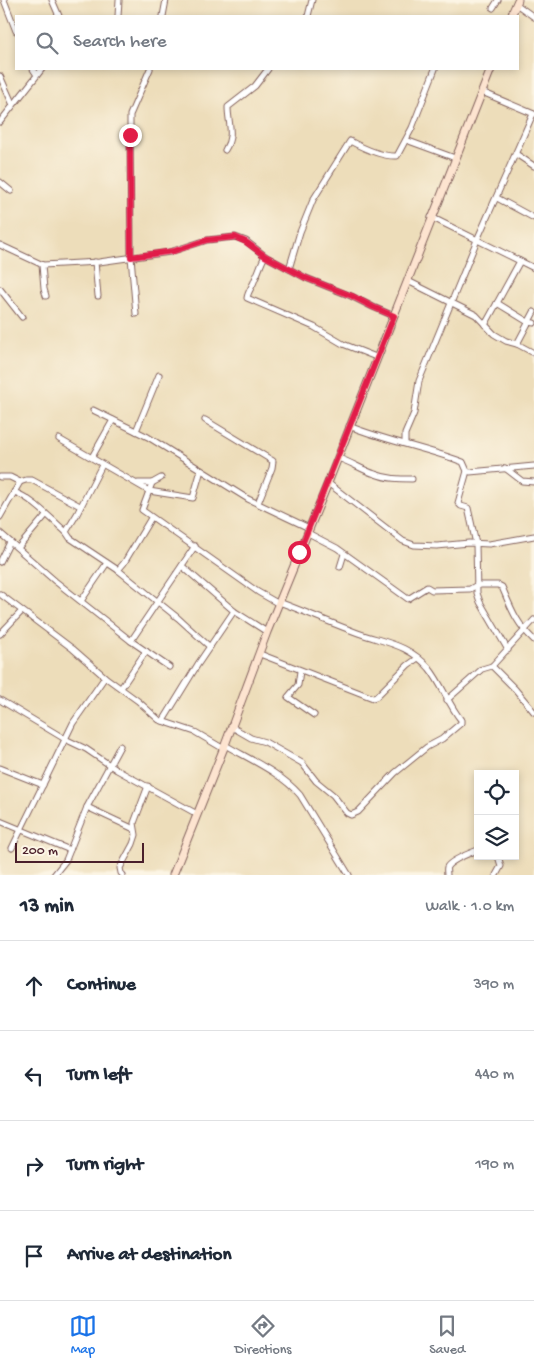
<!DOCTYPE html>
<meta charset="utf-8">
<style>
body{margin:0;font-family:"Gochi Hand",sans-serif;background:#f2f2f3;color:#1f2937}
.controls{position:absolute;right:15px;bottom:15px;display:grid;overflow:hidden;border-radius:0px;box-shadow:0 2px 8px #0003}
.controls button{width:45px;height:45px;display:grid;place-items:center;padding:0;border:0;border-bottom:1px solid #e0e1e3;background:#fff;color:#1f2937;font:25px sans-serif}
.scale{position:absolute;left:15px;bottom:12px;width:129px;box-sizing:border-box;padding-left:5px;border:2px solid #4a1f2b;border-top:0;font-size:14px;line-height:18px;white-space:nowrap;color:#4a1f2b;-webkit-text-stroke:4px #fcf5e5;paint-order:stroke}
.stop{position:absolute;width:15px;height:15px;margin:-11px;border:4px solid #e11d48;border-radius:50%;background:#fff}
.stop.end{background:#e11d48;border-color:#fff;box-shadow:0 1px 5px #0008}
.list{margin:0;padding:0;list-style:none}
h2{display:flex;justify-content:space-between;align-items:center;height:65px;margin:0;padding:0 20px;font-size:21px}
h2 small{font-size:16px;font-weight:400;color:#747a83}
.list li{display:grid;grid-template-columns:32px 1fr auto;gap:15px;align-items:center;box-sizing:border-box;height:90px;padding:0 20px;border-top:1px solid #e0e1e3}
.list b{display:block;font-size:19px;white-space:nowrap}
.list em{font-size:16px;font-style:normal;color:#747a83}
.icon{flex:none;width:28px;height:28px;fill:none;stroke:currentColor;stroke-width:2;stroke-linecap:round;stroke-linejoin:round}
.map{position:relative;flex:none;width:534px;height:875px;overflow:hidden}
.search{position:absolute;background:#fff;box-shadow:0 2px 8px #0003;left:15px;right:15px;top:15px;height:55px;display:flex;align-items:center;gap:12px;box-sizing:border-box;padding:0 18px;border-radius:0px;color:#747a83;font-size:19px}
.sheet{height:425px;background:#fff}
nav{display:flex;justify-content:space-around;align-items:center;box-sizing:border-box;height:70px;border-top:1px solid #e0e1e3;background:#fff;font-size:14px;color:#747a83}
nav a{display:grid;justify-items:center;gap:2px}
nav .on{color:#1a73e8}
.map>svg:first-child{display:block}
</style>
<div class="map">
<svg width="534" height="875" viewBox="0 0 534 875">
<rect width="100%" height="100%" fill="#fcf5e5"/>
<filter id="ink" filterUnits="userSpaceOnUse"><feTurbulence type="fractalNoise" baseFrequency=".02" numOctaves="2"/><feDisplacementMap in="SourceGraphic" scale="10" xChannelSelector="R" yChannelSelector="G"/><feConvolveMatrix kernelMatrix="1 2 1 2 8 2 1 2 1" color-interpolation-filters="sRGB"/></filter>
<filter id="wash" filterUnits="userSpaceOnUse"><feTurbulence type="fractalNoise" baseFrequency=".0096" numOctaves="4" result="noise"/><feDisplacementMap in="SourceGraphic" scale="20" xChannelSelector="R" yChannelSelector="G"/><feGaussianBlur stdDeviation="1.12" result="paint"/><feColorMatrix in="noise" values="0 0 0 0 0 0 0 0 0 0 0 0 0 0 0 0 0 1.4 0 .05"/><feComposite in="paint" operator="in"/></filter>
<g filter="url(#wash)">
<rect width="100%" height="100%" fill="#edddba"/>
</g>
<g filter="url(#ink)">
<g fill="none" stroke-linecap="round" stroke-linejoin="round">
<g stroke="#83625d" stroke-width="7">
<g id="minor">
<path d="M 4,0 L 16,31"/>
<path d="M 52,0 L 59,16"/>
<path d="M 516,4 L 534,17"/>
<path d="M 493,8 L 498,0"/>
<path d="M 118,16 L 119,0"/>
<path d="M 163,16 L 166,0"/>
<path d="M 308,16 L 312,0"/>
<path d="M 33,69 L 37,75"/>
<path d="M 0,76 L 13,105"/>
<path d="M 482,92 L 534,114"/>
<path d="M 0,122 L 42,69"/>
<path d="M 406,140 L 455,158"/>
<path d="M 225,150 C 235,134 228,124 228,107 L 255,86 L 268,69"/>
<path d="M 516,154 L 534,166"/>
<path d="M 0,182 L 11,191"/>
<path d="M 497,198 L 534,218"/>
<path d="M 431,217 L 534,268"/>
<path d="M 0,245 L 43,265 L 99,262 L 170,252 L 207,240 L 235,237 L 246,241 L 265,256 L 306,278 L 351,296 L 373,307 L 394,316"/>
<path d="M 265,256 C 261,263 259,271 255,279 C 253,286 248,291 247,298 L 314,327 L 343,344 L 376,357"/>
<path d="M 95,262 L 98,296"/>
<path d="M 42,265 L 44,289 L 46,296"/>
<path d="M 289,269 L 300,232 L 313,200 L 350,141 C 363,148 382,157 397,156 L 412,128 L 435,69"/>
<path d="M 408,281 L 476,315 L 494,334 L 506,341 L 517,344 L 532,352"/>
<path d="M 0,289 L 22,317"/>
<path d="M 497,303 L 528,322 L 534,323"/>
<path d="M 136,314 L 131,257 L 130,123 L 130,115 L 150,69"/>
<path d="M 485,325 L 520,261"/>
<path d="M 517,344 L 534,312"/>
<path d="M 93,410 L 148,437 L 248,499 L 309,528"/>
<path d="M 205,420 L 273,461 L 272,468 L 258,503"/>
<path d="M 349,426 C 386,441 426,448 463,462 L 467,471 L 470,472 L 534,466"/>
<path d="M 136,431 L 159,375"/>
<path d="M 59,439 L 149,491 L 193,498 L 201,470"/>
<path d="M 405,443 L 405,434 L 414,413 L 419,381 L 477,240 L 533,114"/>
<path d="M 92,457 L 113,420"/>
<path d="M 338,458 C 351,462 362,470 375,474 C 387,479 400,479 412,479"/>
<path d="M 505,468 L 522,481 L 534,482"/>
<path d="M 467,471 L 458,503 L 461,506 L 468,508 L 476,544 L 477,593 L 480,602 L 508,650"/>
<path d="M 0,477 L 10,477 L 20,482 L 26,480 L 32,480 L 80,506"/>
<path d="M 138,483 L 152,483 L 161,478"/>
<path d="M 152,483 L 142,510 L 258,592 L 279,604"/>
<path d="M 328,483 L 403,541 L 414,545 L 437,546 L 469,543 L 489,544 L 534,536"/>
<path d="M 14,492 C 32,498 51,519 66,532 L 70,538 L 118,570 L 178,618 L 210,647"/>
<path d="M 0,517 L 20,482"/>
<path d="M 66,532 L 77,514 L 102,465"/>
<path d="M 0,533 L 55,581 L 131,641 L 169,667"/>
<path d="M 308,533 L 337,548 L 408,599 L 427,587 L 432,590 L 470,589 L 477,585 L 498,585 L 502,587 C 511,608 516,623 534,640"/>
<path d="M 18,548 L 46,515"/>
<path d="M 0,562 L 10,542"/>
<path d="M 182,566 L 234,611 L 267,632"/>
<path d="M 340,567 L 344,554"/>
<path d="M 118,570 L 124,563 L 151,518"/>
<path d="M 0,594 L 73,649 L 105,677 L 138,701 L 159,720 L 195,732 L 224,749"/>
<path d="M 81,601 L 107,563"/>
<path d="M 0,634 L 22,611"/>
<path d="M 131,641 L 195,546"/>
<path d="M 260,654 L 373,698 L 376,697 L 408,665 L 418,658"/>
<path d="M 492,666 L 515,689 L 534,712"/>
<path d="M 300,671 L 298,685 L 288,697 L 314,715"/>
<path d="M 121,688 L 146,651"/>
<path d="M 0,700 L 65,739 L 86,749 L 117,770 L 197,814"/>
<path d="M 447,700 L 482,669 L 492,666 L 534,620"/>
<path d="M 163,721 L 198,664 L 234,611"/>
<path d="M 232,727 L 251,738 L 265,742 L 302,763 L 316,781 L 333,795 L 347,813 L 351,815 L 358,812 L 395,773 L 427,747 L 442,739 L 461,723 L 461,720 C 448,704 442,684 429,668 C 408,644 386,643 358,633 C 331,623 306,612 279,602"/>
<path d="M 225,745 C 251,760 281,773 300,795 L 349,875"/>
<path d="M 0,768 L 43,785"/>
<path d="M 87,807 L 134,829"/>
<path d="M 0,821 L 70,850"/>
<path d="M 12,848 L 73,723 L 105,677"/>
<path d="M 54,875 L 66,860 L 87,807 L 120,746"/>
<path d="M 123,875 L 121,873 L 120,868 L 133,844 L 136,835 L 134,823 L 148,786"/>
<path d="M 447,875 C 447,873 446,868 447,867 C 451,860 470,853 478,850"/>
<path d="M 496,875 L 501,866 L 498,856"/>
</g>
</g>
<g stroke="#83625d" stroke-width="9">
<g id="secondary">
<path d="M 511,16 L 518,0"/>
<path d="M 173,875 L 225,745 L 267,632 L 328,483 L 491,69"/>
</g>
</g>
<use href="#minor" stroke="#fff" stroke-width="5"/>
<use href="#secondary" stroke="#fde4d0" stroke-width="7"/>
</g>
</g>
<g fill="none" stroke-linecap="round" stroke-linejoin="round" filter="url(#ink)">
<path stroke="#e11d48" stroke-width="6" d="M 130,135 L 131,257 L 174,251 L 207,240 L 235,237 L 246,242 L 265,256 L 306,278 L 352,296 L 373,307 L 394,316 L 299,552"/>
</g>
</svg>
<div class="controls">
<button><svg class="icon" aria-label="locate" viewBox="0 0 24 24"><circle cx="12" cy="12" r="6"/><path d="M12 2v4M12 18v4M2 12h4M18 12h4"/></svg></button>
<button><svg class="icon" aria-label="layers" viewBox="0 0 24 24"><path d="M12 4l9 5-9 5-9-5zM3 14l9 5 9-5"/></svg></button>
</div>
<div class="scale">200 m</div>
<div class="stop" style="left:299px;top:552px"></div>
<div class="stop end" style="left:130px;top:135px"></div>
<div class="search"><svg class="icon" aria-label="search" viewBox="0 0 24 24"><circle cx="10" cy="10" r="6"/><path d="M15 15l6 6"/></svg>Search here</div>
</div>
<section class="sheet">
<h2>13 min<small>Walk · 1.0 km</small></h2>
<ul class="list">
<li><svg class="icon" aria-label="ahead" viewBox="0 0 24 24"><path d="M12 20V5M6 11l6-6 6 6"/></svg><div><b>Continue</b></div><em>390 m</em></li>
<li><svg class="icon" aria-label="left" viewBox="0 0 24 24"><path d="M17 20v-9H6M10 6l-5 5 5 5"/></svg><div><b>Turn left</b></div><em>440 m</em></li>
<li><svg class="icon" aria-label="right" viewBox="0 0 24 24"><path d="M7 20v-9h11M14 6l5 5-5 5"/></svg><div><b>Turn right</b></div><em>190 m</em></li>
<li><svg class="icon" aria-label="arrive" viewBox="0 0 24 24"><path d="M6 21V4h12l-3 4 3 4H6"/></svg><div><b>Arrive at destination</b></div></li>
</ul>
</section>
<nav>
<a class="on"><svg class="icon" aria-label="map" viewBox="0 0 24 24"><path d="M3 6l6-2 6 2 6-2v14l-6 2-6-2-6 2zM9 4v14M15 6v14"/></svg>Map</a>
<a><svg class="icon" aria-label="directions" viewBox="0 0 24 24"><path d="M12 3l9 9-9 9-9-9zM9 14v-3h6M13 9l2 2-2 2"/></svg>Directions</a>
<a><svg class="icon" aria-label="saved" viewBox="0 0 24 24"><path d="M7 4h10v16l-5-4-5 4z"/></svg>Saved</a>
</nav>
